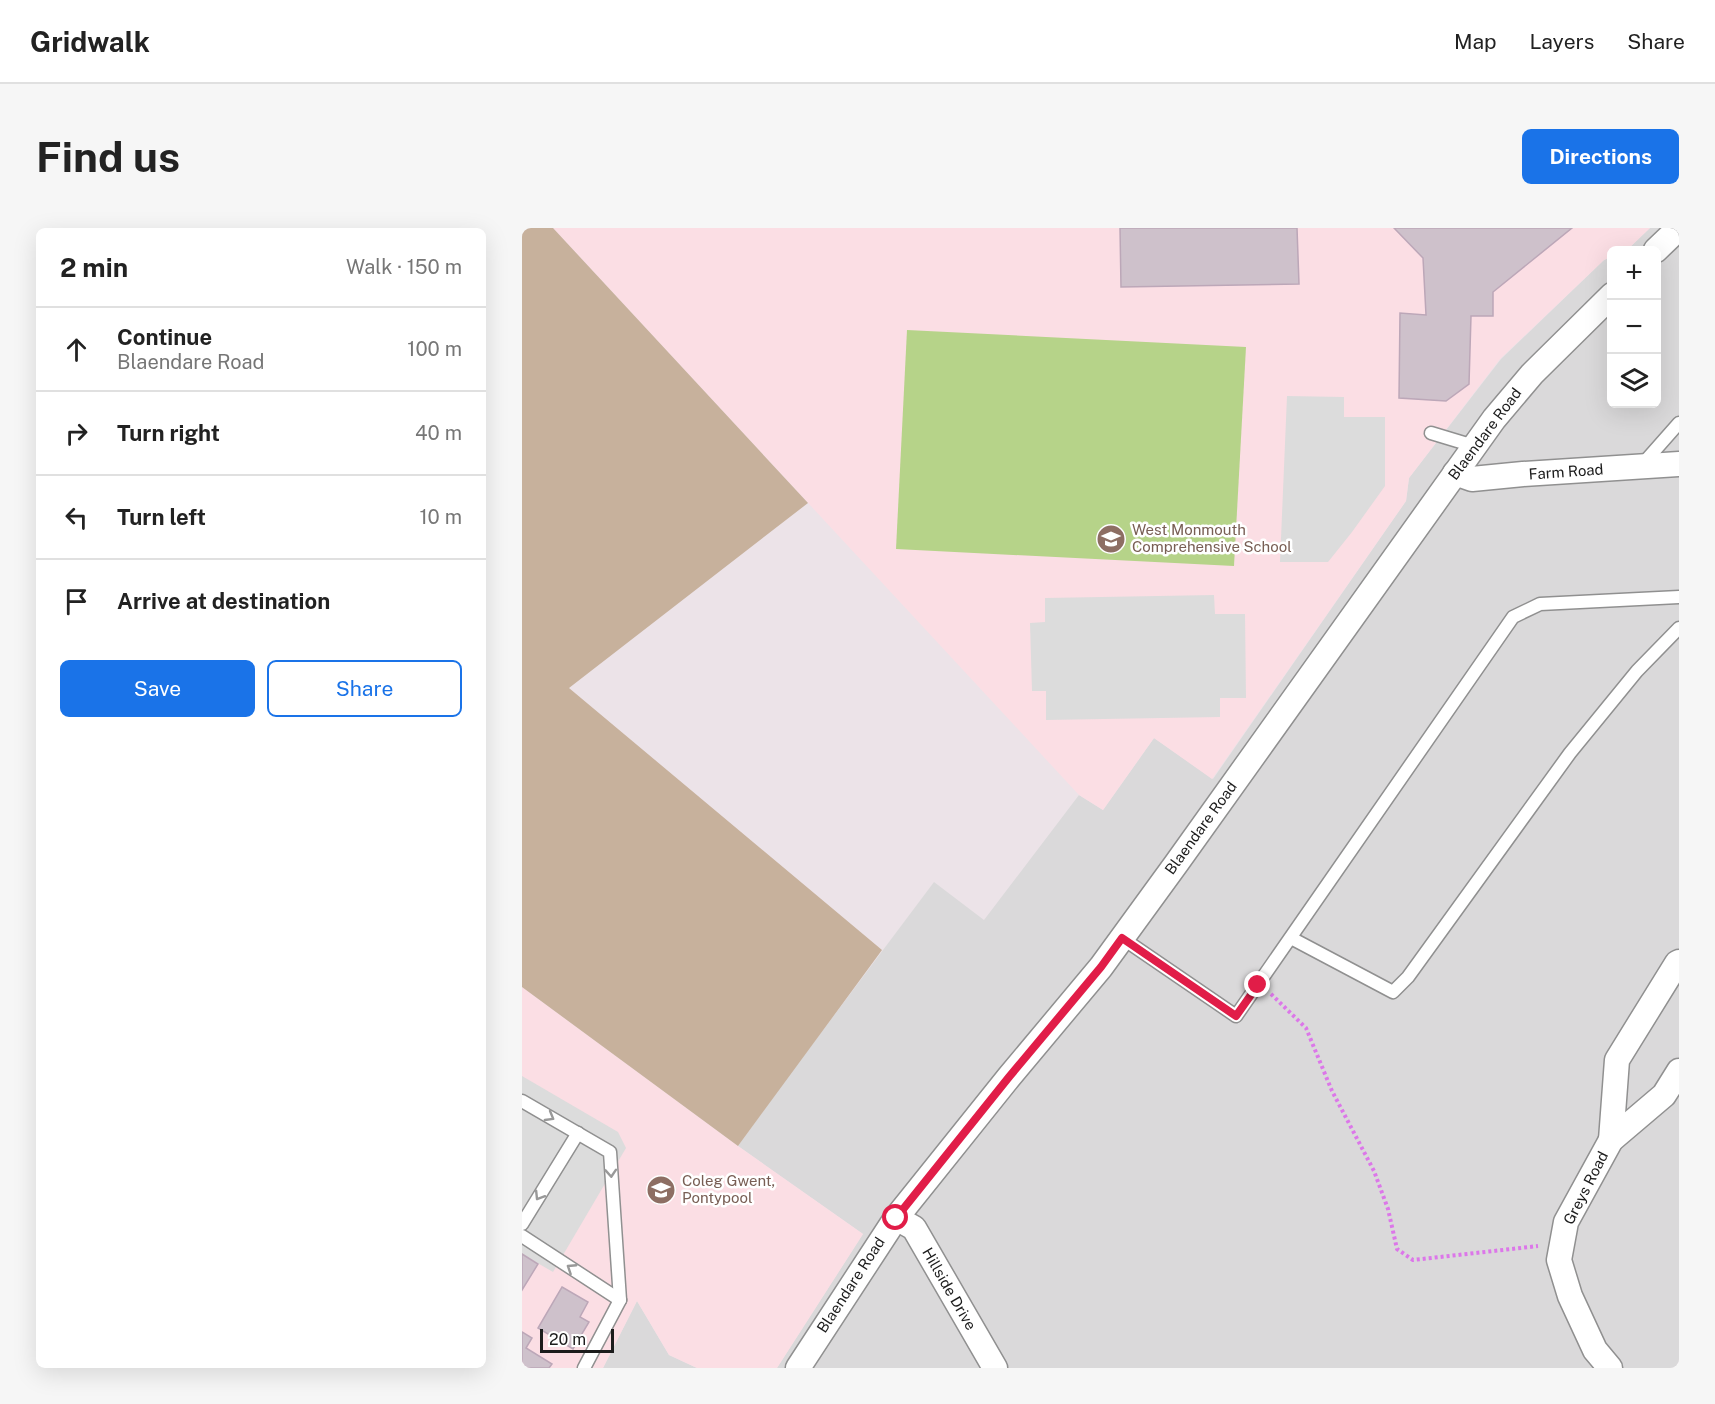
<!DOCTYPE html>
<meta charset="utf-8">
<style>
body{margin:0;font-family:"Public Sans",sans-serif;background:#f6f6f6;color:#222}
.controls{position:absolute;right:18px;top:18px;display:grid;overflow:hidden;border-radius:9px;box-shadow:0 6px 24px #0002}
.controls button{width:54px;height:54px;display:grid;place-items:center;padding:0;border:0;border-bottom:2px solid #e0e0e0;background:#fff;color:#222;font:30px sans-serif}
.scale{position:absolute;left:18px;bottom:15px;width:74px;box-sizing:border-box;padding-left:6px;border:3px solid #1c1c1c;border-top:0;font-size:16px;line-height:21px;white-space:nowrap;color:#1c1c1c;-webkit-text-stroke:4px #fff;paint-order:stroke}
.stop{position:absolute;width:18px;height:18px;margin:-14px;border:4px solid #e11d48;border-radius:50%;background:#fff}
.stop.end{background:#e11d48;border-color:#fff;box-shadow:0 2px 6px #0008}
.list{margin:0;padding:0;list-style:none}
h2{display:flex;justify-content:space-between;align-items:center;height:78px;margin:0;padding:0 24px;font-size:26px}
h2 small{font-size:20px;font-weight:400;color:#767676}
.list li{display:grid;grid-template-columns:39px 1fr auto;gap:18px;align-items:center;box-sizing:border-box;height:84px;padding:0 24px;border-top:2px solid #e0e0e0}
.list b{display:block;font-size:22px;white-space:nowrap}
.list p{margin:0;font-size:20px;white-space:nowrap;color:#767676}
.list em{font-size:20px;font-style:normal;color:#767676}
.actions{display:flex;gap:12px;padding:18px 24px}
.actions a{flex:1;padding:14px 0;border:2px solid #1a73e8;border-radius:9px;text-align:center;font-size:21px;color:#1a73e8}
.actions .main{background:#1a73e8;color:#fff}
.icon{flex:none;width:33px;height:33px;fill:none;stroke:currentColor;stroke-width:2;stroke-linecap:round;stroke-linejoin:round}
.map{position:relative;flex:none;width:1157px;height:1140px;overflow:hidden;border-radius:9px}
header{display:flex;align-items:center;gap:36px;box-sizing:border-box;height:84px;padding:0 30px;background:#fff;border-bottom:2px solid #e0e0e0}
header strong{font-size:28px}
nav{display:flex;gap:33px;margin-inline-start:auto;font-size:21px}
.intro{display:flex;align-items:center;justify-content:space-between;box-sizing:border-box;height:144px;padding:0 36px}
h1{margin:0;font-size:42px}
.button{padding:15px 27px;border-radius:9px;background:#1a73e8;color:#fff;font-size:21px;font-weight:700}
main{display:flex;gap:36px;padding:0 36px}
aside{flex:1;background:#fff;border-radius:9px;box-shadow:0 6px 24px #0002}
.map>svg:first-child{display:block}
</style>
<header>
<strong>Gridwalk</strong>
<nav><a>Map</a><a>Layers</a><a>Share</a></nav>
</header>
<div class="intro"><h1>Find us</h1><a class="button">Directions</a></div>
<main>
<aside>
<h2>2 min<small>Walk · 150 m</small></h2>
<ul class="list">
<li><svg class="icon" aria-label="ahead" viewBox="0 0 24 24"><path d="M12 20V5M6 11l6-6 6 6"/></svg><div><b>Continue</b><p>Blaendare Road</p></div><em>100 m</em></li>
<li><svg class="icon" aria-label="right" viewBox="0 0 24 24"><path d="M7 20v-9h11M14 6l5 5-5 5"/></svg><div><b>Turn right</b></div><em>40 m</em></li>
<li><svg class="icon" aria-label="left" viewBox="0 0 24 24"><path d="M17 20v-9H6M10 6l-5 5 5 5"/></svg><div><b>Turn left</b></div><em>10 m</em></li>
<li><svg class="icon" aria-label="arrive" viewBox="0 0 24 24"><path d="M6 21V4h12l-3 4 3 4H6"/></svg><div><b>Arrive at destination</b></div></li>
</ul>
<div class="actions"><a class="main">Save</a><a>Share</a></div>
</aside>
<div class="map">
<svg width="1157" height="1140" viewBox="0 0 1157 1140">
<rect width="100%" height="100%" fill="#ece3e8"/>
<g fill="#dad9da">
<path d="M 1128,0 L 1157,0 L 1157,1140 L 255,1140 L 341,1006 L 216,918 L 265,850 L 412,654 L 462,692 L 557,567 L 581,582 L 632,510 L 691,551 L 884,273 L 887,250 L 979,131 L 1082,32 L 1089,29 L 1090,176 L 1134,176 L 1134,22 L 1105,22 Z"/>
<path d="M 115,1073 L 147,1127 L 175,1140 L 81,1140 Z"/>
</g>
<g fill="#fbdee4">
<path d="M 31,0 L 1128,0 L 1105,22 L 1090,22 L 1089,29 L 1082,32 L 978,131 L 887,250 L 884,273 L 690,551 L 632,510 L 581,582 L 557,567 Z"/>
<path d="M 0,759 L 216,918 L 341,1006 L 255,1140 L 175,1140 L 147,1127 L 115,1073 L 81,1140 L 0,1140 Z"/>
</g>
<path fill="#c7b19c" d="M 0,0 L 31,0 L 286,275 L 47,460 L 360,722 L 216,918 L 0,759 Z"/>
<path fill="#b6d389" d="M 385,102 L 724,119 L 712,338 L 374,321 Z"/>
<g fill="#dcdcdc">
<path d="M 765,168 L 822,169 L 822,189 L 863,189 L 863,258 L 830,304 L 806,334 L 758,334 Z"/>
<path d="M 692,367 L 693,386 L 723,386 L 724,470 L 698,470 L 698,489 L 524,492 L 524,463 L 510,463 L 508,395 L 523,394 L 523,370 Z"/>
<path d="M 0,848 L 96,904 L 104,920 L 31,1044 L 0,1026 Z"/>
</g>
<g fill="#cec1cb" stroke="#bca7b8" stroke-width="1.5">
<path d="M 598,0 L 775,0 L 777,56 L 599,59 Z"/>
<path d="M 872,0 L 1050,0 L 971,64 L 971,88 L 949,88 L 947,156 L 924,173 L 877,170 L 878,85 L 904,87 L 901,30 Z"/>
<path d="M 0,1026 L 16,1036 L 0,1062 Z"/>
<path d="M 40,1059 L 66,1074 L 58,1089 L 67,1094 L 51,1121 L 16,1100 Z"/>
<path d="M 0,1104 L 10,1110 L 4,1120 L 30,1136 L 27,1140 L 0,1140 Z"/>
</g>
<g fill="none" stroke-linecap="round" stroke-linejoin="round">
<g stroke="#909090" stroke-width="15">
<g id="service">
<path d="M 909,205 L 952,218"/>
<path d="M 1119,238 L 1157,195"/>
<path d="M 600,710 L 714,788 L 991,389 L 1018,376 L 1157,369"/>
<path d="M 769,710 L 871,764 L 886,749 L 1048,525 L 1115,443 L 1157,400"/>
<path d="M 0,873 L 88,924 L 98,1072 L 62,1140"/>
<path d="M 0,996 L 56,905"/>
<path d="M 0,1008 L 98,1072"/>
</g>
</g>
<g stroke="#909090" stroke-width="27">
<g id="minor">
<path d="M 1134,22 L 1157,0"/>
<path d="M 933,245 L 950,251 L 1001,246 L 1157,236"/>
<path d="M 1089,912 L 1095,832 L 1155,735 L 1157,734"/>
<path d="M 374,990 L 392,1000 L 473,1140"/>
<path d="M 276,1140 L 374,990 L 487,849 L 579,739 L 654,636 L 972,191 L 1010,146 L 1090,67"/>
<path d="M 1088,1140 L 1073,1122 L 1048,1068 L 1037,1032 L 1044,994 L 1089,912 L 1142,867 L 1157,843"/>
</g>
</g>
<path stroke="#dc77e9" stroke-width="4" stroke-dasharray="3 3" stroke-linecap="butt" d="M 749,766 L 784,800 L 810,863 L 852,943 L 866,981 L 875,1021 L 891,1032 L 1016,1018"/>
<use href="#service" stroke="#fff" stroke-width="12"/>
<use href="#minor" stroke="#fff" stroke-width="24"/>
</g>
<defs><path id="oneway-chevron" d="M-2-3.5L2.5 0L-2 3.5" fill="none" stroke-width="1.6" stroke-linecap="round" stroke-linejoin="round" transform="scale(1.5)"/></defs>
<g stroke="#999">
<use href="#oneway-chevron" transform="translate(28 889) rotate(30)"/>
<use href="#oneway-chevron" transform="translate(89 945) rotate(86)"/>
<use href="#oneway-chevron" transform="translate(17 968) rotate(122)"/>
<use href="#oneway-chevron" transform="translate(49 1040) rotate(-147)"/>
</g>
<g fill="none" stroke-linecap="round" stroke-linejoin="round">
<path stroke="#e11d48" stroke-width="8" d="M 374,990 L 487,849 L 579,739 L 600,710 L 714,788 L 736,757"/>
</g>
<defs>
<g id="school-disc" transform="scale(1.5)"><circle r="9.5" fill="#8d6e63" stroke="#fff"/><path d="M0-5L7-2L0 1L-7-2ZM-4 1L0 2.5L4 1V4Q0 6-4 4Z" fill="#fff"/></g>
<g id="university-disc" transform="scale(1.5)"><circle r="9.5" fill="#8d6e63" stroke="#fff"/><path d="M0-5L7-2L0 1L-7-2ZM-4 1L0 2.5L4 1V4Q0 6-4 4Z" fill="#fff"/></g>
</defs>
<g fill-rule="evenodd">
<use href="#school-disc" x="589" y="311"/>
<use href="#university-disc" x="139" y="962"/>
</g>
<g text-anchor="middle" stroke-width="5" stroke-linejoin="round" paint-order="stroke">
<g font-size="15" fill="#1c1c1c" stroke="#fff">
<text transform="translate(963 206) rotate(-53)" y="5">Blaendare Road</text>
<text transform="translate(1044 244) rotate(-4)" y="5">Farm Road</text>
<text transform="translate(679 600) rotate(-54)" y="5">Blaendare Road</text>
<text transform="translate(1064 960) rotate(-63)" y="5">Greys Road</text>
<text transform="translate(329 1057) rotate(-57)" y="5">Blaendare Road</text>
<text transform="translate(427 1061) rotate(60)" y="5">Hillside Drive</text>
</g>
<g font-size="15" fill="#785e54" stroke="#fff" text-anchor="start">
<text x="610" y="307">West Monmouth<tspan x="610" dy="17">Comprehensive School</tspan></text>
<text x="160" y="958">Coleg Gwent,<tspan x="160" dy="17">Pontypool</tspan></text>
</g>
</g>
</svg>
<div class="controls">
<button>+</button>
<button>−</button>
<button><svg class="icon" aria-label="layers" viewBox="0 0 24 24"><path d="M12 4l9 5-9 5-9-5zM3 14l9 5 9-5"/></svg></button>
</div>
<div class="scale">20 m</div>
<div class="stop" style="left:374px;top:990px"></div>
<div class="stop end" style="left:736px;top:757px"></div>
</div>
</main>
